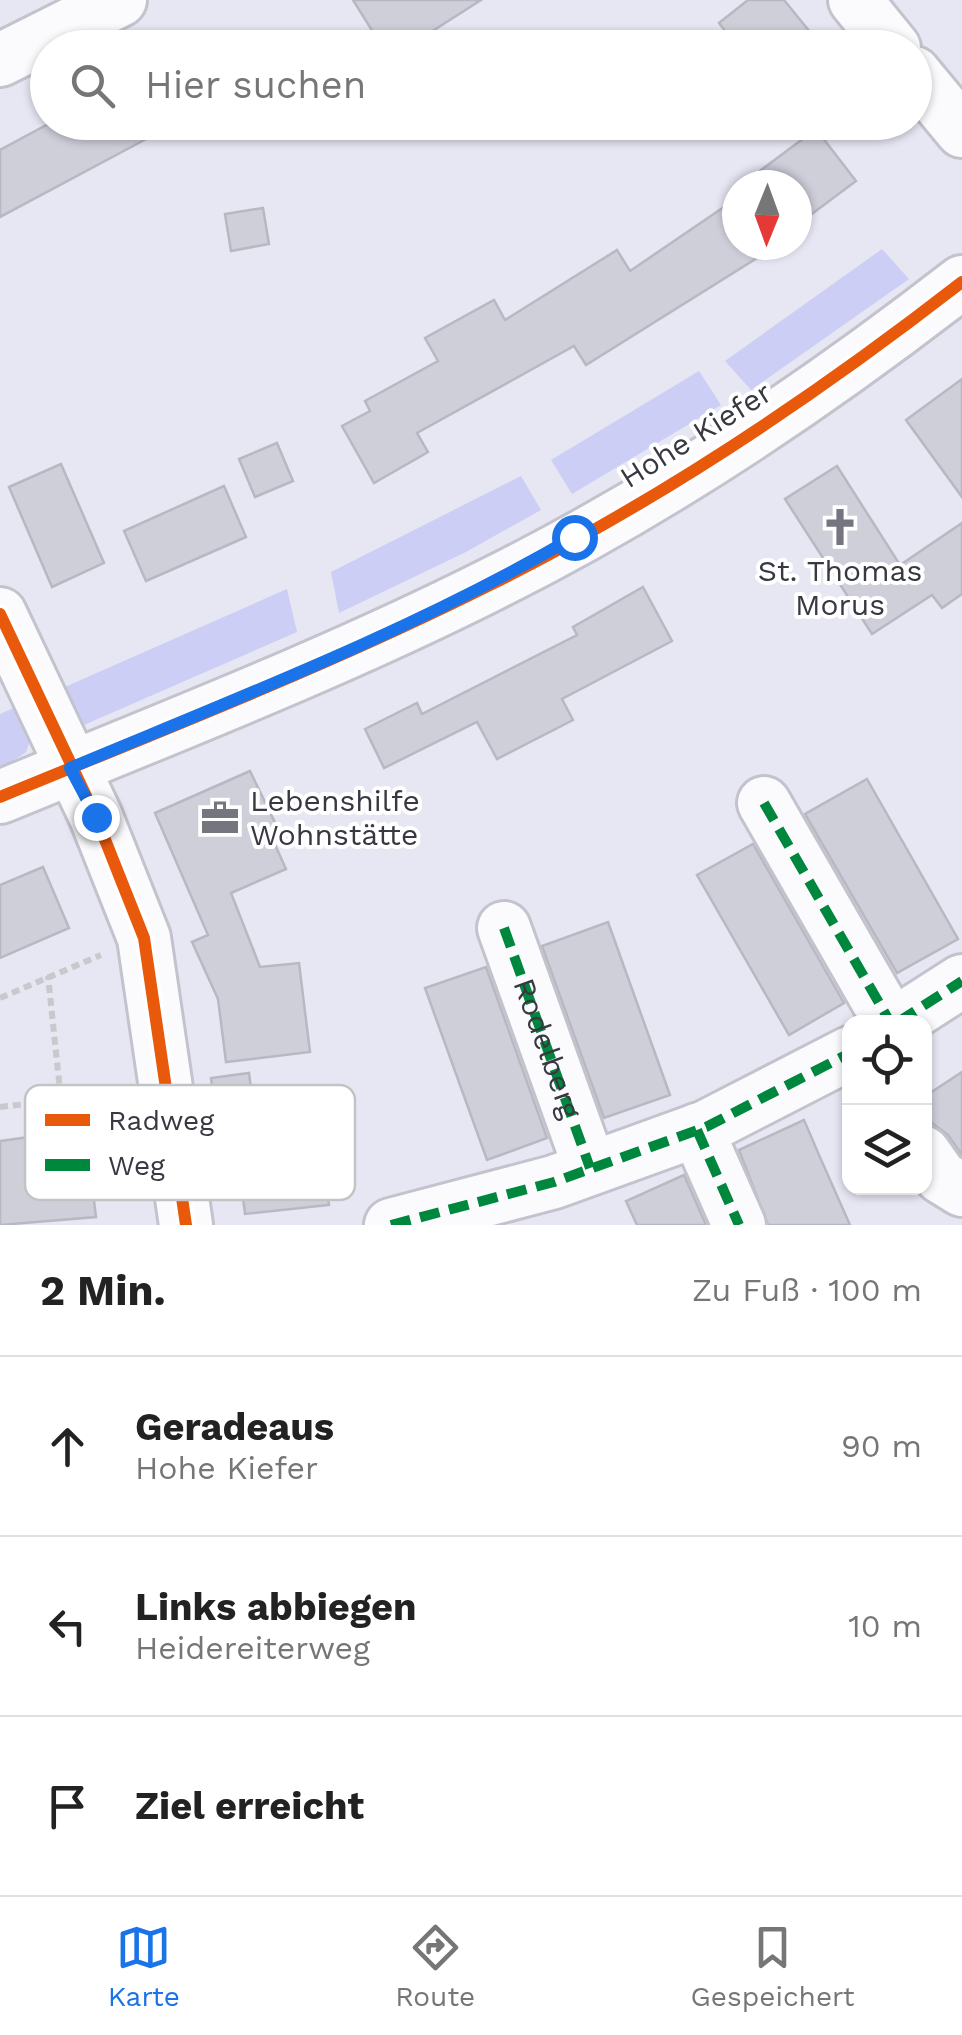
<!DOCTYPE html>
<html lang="de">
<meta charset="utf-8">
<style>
body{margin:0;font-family:"Work Sans",sans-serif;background:#f6f6f6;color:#222}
.controls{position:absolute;right:30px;bottom:30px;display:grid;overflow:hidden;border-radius:20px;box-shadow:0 2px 8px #0004}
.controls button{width:90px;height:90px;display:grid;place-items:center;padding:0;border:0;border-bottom:2px solid #e0e0e0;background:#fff;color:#222;font:50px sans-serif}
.compass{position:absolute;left:722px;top:170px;width:90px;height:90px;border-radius:50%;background:#fff;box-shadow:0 2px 8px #0004;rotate:181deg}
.stop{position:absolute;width:30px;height:30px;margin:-22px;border:8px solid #1a73e8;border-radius:50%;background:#fff}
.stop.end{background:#1a73e8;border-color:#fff;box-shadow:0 2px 10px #0008}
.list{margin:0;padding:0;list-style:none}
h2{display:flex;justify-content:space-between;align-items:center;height:130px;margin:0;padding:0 40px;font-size:42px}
h2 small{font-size:32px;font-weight:400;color:#767676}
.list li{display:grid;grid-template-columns:65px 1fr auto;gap:30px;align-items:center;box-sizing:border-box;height:180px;padding:0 40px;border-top:2px solid #e0e0e0}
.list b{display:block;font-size:38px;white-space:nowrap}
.list p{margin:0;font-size:32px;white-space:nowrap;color:#767676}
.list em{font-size:32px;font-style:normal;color:#767676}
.icon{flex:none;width:55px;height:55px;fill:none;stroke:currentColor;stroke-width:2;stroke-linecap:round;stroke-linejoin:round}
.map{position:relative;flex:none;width:962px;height:1225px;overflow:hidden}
.search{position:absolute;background:#fff;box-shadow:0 2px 8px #0004;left:30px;right:30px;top:30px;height:110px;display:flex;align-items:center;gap:25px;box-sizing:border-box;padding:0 35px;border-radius:55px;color:#767676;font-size:38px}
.sheet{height:670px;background:#fff}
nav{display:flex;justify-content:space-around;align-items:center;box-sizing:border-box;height:140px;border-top:2px solid #e0e0e0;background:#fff;font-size:28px;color:#767676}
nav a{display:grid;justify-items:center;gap:5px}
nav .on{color:#1a73e8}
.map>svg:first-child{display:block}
</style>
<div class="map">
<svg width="962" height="1225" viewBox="0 0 962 1225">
<rect width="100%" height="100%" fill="#e6e7f3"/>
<g fill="#cccef5">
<path d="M 882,249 L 909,279 L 751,390 L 725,361 Z"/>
<path d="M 699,371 L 721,405 L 572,494 L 551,460 Z"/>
<path d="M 521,476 L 541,510 L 466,552 L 339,613 L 331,572 Z"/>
<path d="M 287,589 L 297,632 L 77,728 L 58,690 Z"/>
<path d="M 16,707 L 31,738 L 26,752 L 0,770 L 0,714 Z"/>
</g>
<g fill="#cecfd9" stroke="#b7b8c2" stroke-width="2.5">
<path d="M 353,0 L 481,0 L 406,48 L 383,48 Z"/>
<path d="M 748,0 L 784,0 L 823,48 L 738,48 L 719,23 Z"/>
<path d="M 52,122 L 178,122 L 0,217 L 0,150 Z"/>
<path d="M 816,129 L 856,181 L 797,225 L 797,185 L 741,185 Z"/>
<path d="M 724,207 L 737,227 L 737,245 L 749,245 L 757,258 L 586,365 L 574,346 L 417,433 L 428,452 L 374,483 L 342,426 L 370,411 L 365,401 L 438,361 L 425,338 L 494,300 L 505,320 L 617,250 L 630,271 Z"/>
<path d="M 263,208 L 269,244 L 231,251 L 225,214 Z"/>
<path d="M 962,379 L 962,497 L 906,420 Z"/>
<path d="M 277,443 L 293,481 L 255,497 L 239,459 Z"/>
<path d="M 61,464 L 104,563 L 52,587 L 9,487 Z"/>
<path d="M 837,466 L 900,565 L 962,523 L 962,594 L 942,608 L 932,595 L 872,634 L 785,499 Z"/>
<path d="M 224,486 L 246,537 L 146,581 L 124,531 Z"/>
<path d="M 643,587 L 672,641 L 562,699 L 573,720 L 497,759 L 477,722 L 384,768 L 365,729 L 417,703 L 422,714 L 577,635 L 573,627 Z"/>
<path d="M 250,771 L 281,835 L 272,838 L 286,869 L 231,893 L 260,967 L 299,963 L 310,1052 L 226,1062 L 218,999 L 192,942 L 208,935 L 155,813 Z"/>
<path d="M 867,779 L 958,939 L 897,973 L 805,814 Z"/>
<path d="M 753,844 L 844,1003 L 789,1035 L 697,875 Z"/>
<path d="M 43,867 L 69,928 L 0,958 L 0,885 Z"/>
<path d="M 608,922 L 670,1095 L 604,1118 L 542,946 Z"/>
<path d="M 486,967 L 547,1138 L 487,1160 L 425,988 Z"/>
<path d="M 962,1072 L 962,1155 L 948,1135 L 924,1117 L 924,1097 Z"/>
<path d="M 249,1073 L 254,1110 L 216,1116 L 211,1078 Z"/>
<path d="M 318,1115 L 329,1205 L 245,1214 L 234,1126 Z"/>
<path d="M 804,1120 L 819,1155 L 850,1225 L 768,1225 L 739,1150 Z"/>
<path d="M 95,1128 L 102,1174 L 91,1176 L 96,1217 L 0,1225 L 0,1141 Z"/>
<path d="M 684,1175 L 706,1225 L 637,1225 L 626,1201 Z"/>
</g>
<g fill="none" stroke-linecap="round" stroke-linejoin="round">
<g stroke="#c2c3cd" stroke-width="58">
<g id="minor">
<path d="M 855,0 L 894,48"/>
<path d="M 0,60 L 120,0"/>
<path d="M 914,73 L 962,131"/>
<path d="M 0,614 L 96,817 L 144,938 L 186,1225"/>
<path d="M 0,797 C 165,729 333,664 492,584 C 655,503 818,394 962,282"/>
<path d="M 764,803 L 890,1022"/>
<path id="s1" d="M 504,928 L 590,1168"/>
<path d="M 898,1022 L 962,981"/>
<path d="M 697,1130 L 739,1225"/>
<path d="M 924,1153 L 941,1177 L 962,1190"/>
<path d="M 391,1225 L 554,1182 L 706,1127 L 850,1053"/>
</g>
</g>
<g stroke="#c8c8cd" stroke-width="6" stroke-dasharray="8 5" stroke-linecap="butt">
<path d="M 0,998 L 101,955"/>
<path d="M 0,1107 L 61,1100 L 48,976"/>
</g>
<use href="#minor" stroke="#fbfbfd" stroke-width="52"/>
<g stroke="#00873e" stroke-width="10" stroke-dasharray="20 10" stroke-linecap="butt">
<path d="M 764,803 L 890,1022"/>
<path d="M 504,928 L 590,1168"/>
<path d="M 898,1022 L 962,981"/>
<path d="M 697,1130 L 739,1225"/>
<path d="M 391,1225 L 554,1182 L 706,1127 L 850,1053"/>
</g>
<g stroke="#fff" stroke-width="19">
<g id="cycleway">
<path d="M 0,614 L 96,817 L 144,938 L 186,1225"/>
<path d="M 0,797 C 165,729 333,664 492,584 C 655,503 818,394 962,282"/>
</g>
</g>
<use href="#cycleway" stroke="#e8590c" stroke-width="12"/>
</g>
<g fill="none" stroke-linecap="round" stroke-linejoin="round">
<path stroke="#1a73e8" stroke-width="12" d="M 96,817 L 70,768 C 240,697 414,630 574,537"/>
</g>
<defs>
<g id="church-bare" transform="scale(3)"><path d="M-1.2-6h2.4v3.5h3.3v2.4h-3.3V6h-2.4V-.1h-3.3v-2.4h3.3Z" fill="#74757f" stroke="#fff" stroke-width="2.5" paint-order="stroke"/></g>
<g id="office-bare" transform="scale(3)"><path d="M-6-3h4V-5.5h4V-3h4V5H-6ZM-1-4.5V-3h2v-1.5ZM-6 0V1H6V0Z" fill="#74757f" stroke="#fff" stroke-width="2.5" paint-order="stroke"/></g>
</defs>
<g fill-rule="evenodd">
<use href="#church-bare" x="840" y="527"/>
<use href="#office-bare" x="220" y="818"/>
</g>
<g text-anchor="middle" stroke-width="8" stroke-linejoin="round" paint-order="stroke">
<g font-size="30" fill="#373841" stroke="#fff">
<text transform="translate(696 435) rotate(-32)" y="10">Hohe Kiefer</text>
<text dy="10" stroke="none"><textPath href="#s1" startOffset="128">Rodelberg</textPath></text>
</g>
<g font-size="30" fill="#373841" stroke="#fff">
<text x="840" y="581">St. Thomas<tspan x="840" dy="34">Morus</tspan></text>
<text x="250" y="811" text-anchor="start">Lebenshilfe<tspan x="250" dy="34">Wohnstätte</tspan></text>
</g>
</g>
<rect x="25" y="1085" width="330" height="115" rx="15" fill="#fff" stroke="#c3c3c6" stroke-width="2.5"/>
<rect x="45" y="1114" width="45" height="12" fill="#e8590c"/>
<rect x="45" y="1159" width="45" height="12" fill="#00873e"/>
<g font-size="28" fill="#373841">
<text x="108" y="1130">Radweg</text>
<text x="108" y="1175">Weg</text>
</g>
</svg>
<div class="controls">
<button><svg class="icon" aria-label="locate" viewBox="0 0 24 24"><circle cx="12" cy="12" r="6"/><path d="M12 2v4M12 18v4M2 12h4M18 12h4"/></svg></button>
<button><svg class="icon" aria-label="layers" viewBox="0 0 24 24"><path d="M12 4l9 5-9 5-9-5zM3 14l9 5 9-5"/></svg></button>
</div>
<svg class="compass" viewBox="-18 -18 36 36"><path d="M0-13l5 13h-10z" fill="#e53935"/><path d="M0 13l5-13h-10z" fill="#767676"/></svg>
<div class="stop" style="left:574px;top:537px"></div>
<div class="stop end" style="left:96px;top:817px"></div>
<div class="search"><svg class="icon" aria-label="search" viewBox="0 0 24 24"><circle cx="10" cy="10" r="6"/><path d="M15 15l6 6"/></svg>Hier suchen</div>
</div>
<section class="sheet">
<h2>2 Min.<small>Zu Fuß · 100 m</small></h2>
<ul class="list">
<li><svg class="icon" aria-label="ahead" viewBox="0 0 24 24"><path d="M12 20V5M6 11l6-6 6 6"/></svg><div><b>Geradeaus</b><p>Hohe Kiefer</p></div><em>90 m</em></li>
<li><svg class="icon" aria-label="left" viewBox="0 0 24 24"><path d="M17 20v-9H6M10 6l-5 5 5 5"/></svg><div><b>Links abbiegen</b><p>Heidereiterweg</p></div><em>10 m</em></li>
<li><svg class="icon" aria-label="arrive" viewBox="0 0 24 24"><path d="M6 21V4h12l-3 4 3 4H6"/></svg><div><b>Ziel erreicht</b></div></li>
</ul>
</section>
<nav>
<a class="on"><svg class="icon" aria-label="map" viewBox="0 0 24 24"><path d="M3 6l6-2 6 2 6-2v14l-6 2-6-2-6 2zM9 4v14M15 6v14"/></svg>Karte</a>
<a><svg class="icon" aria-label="directions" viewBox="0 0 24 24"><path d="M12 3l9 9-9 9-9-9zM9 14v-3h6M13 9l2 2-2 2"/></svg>Route</a>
<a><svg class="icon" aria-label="saved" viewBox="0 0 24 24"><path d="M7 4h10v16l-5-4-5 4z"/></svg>Gespeichert</a>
</nav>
